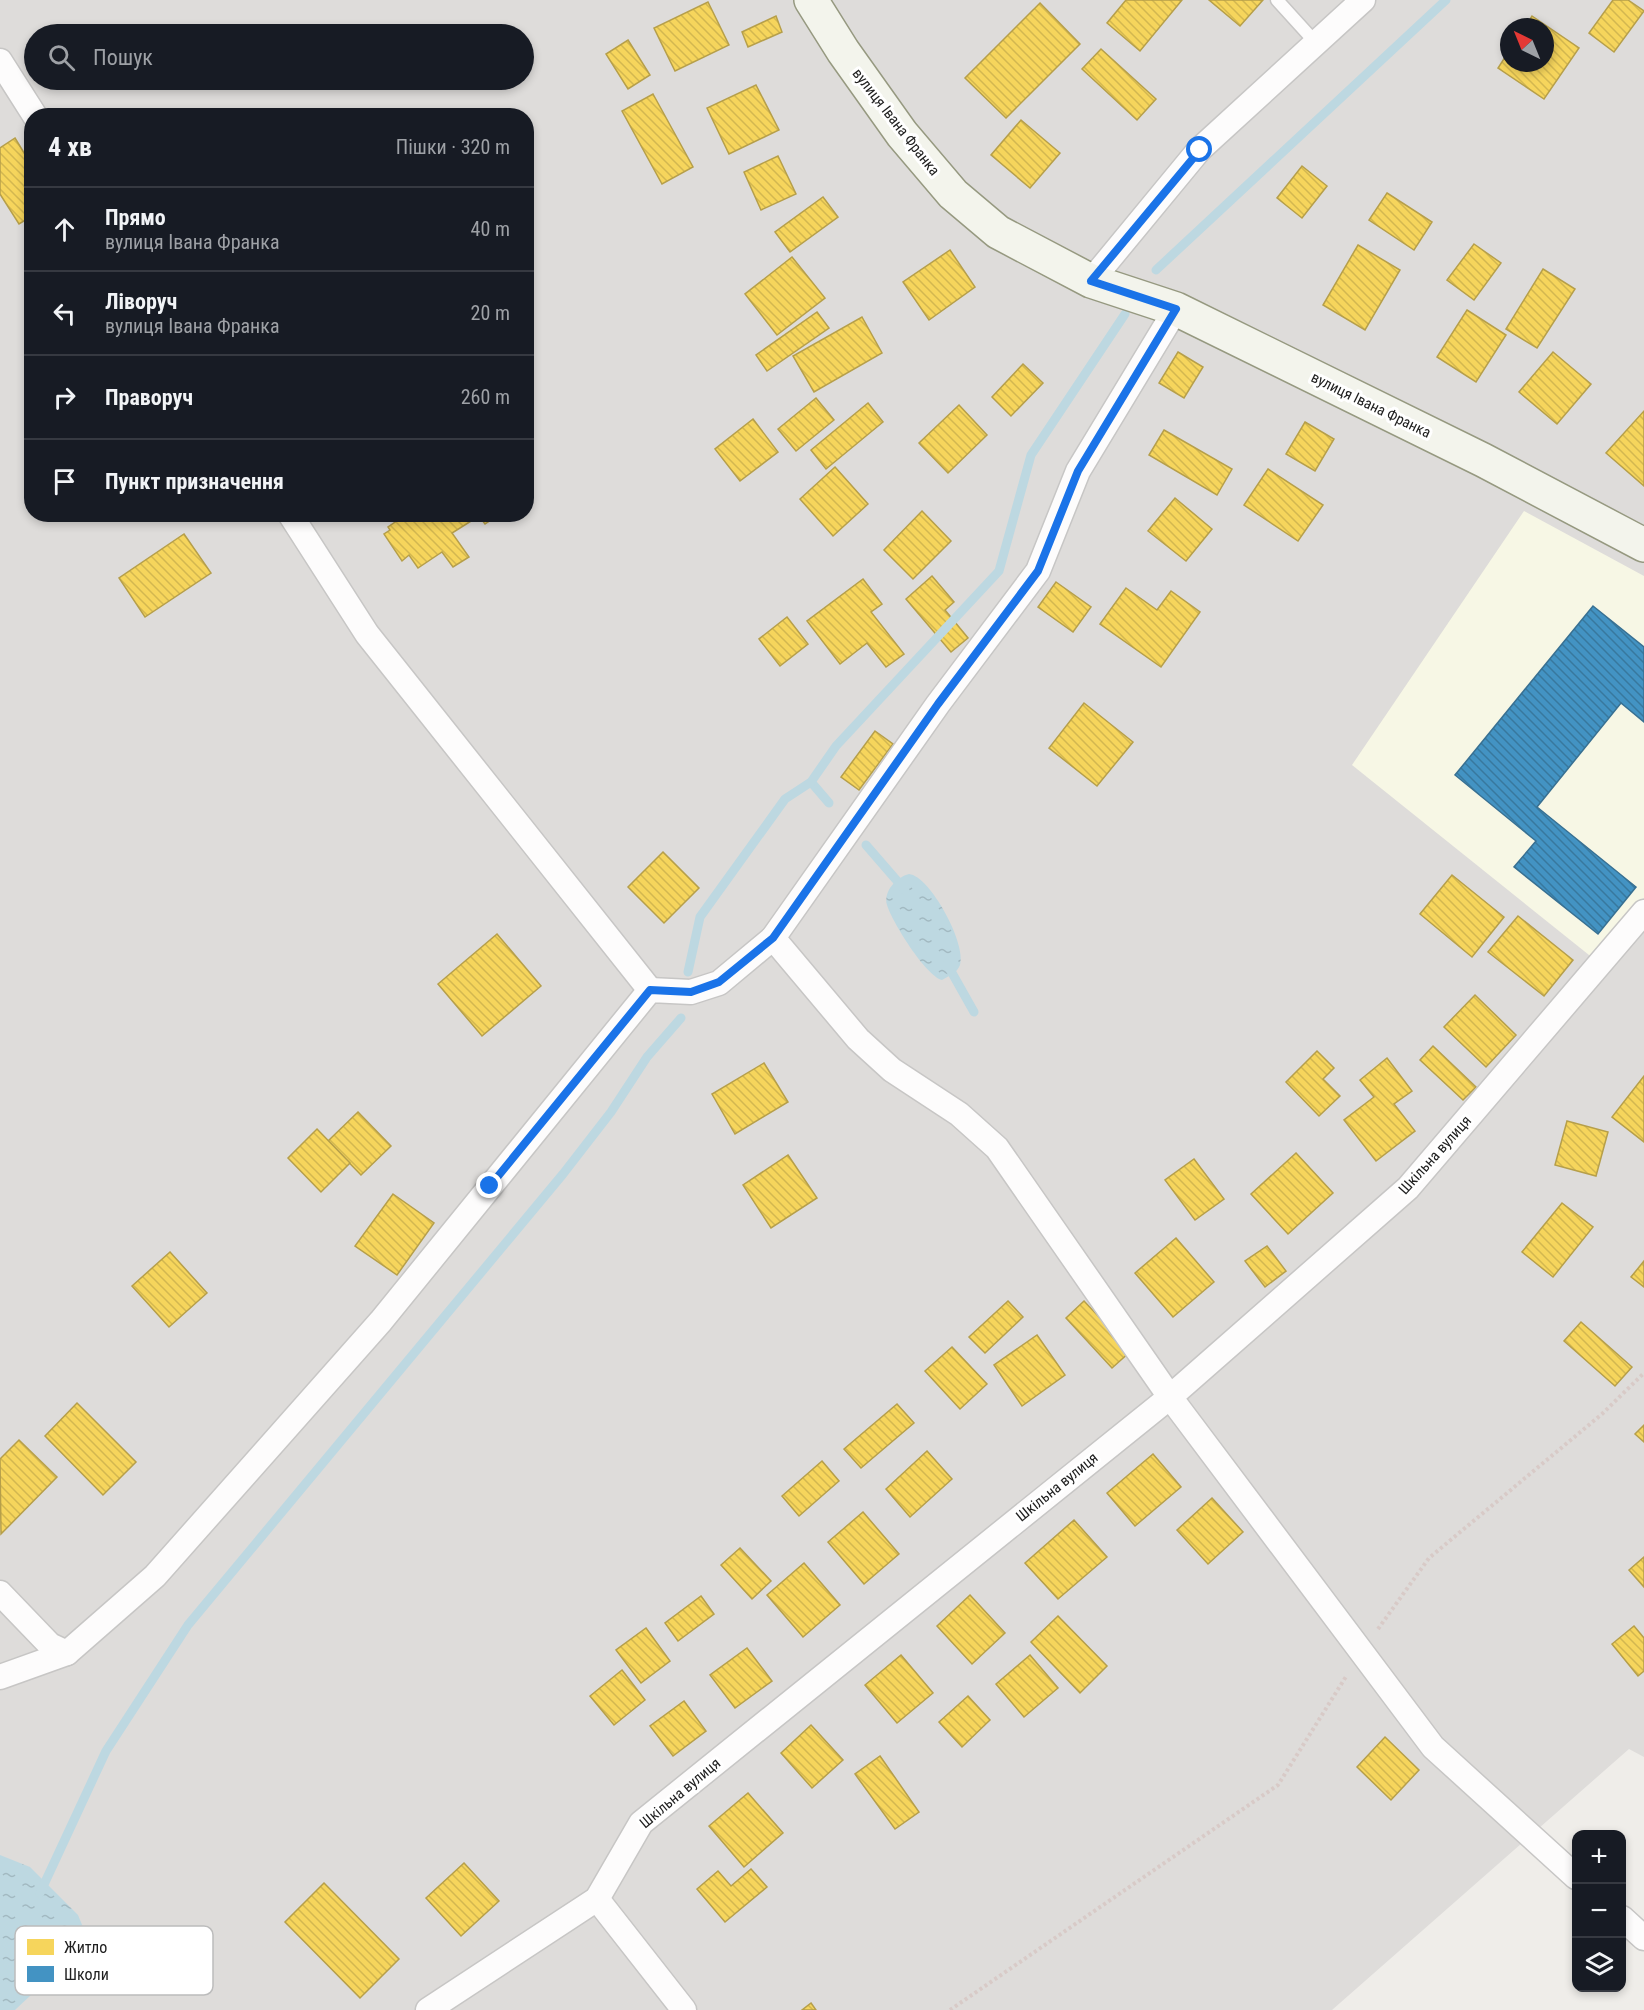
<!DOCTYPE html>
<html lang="uk">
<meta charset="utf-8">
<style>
body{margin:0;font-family:"Roboto Condensed",sans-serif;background:#242831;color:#f1f3f6}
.controls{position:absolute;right:18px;bottom:18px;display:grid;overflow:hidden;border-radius:12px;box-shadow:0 3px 9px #0003}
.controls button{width:54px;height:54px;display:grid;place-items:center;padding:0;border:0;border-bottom:2px solid #363941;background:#171b24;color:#f1f3f6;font:30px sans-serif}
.compass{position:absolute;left:1500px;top:18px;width:54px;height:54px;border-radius:50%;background:#171b24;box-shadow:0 3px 9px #0003;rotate:317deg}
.stop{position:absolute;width:18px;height:18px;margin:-14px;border:4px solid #1a73e8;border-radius:50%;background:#fff}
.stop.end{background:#1a73e8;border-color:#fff;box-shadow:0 2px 6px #0008}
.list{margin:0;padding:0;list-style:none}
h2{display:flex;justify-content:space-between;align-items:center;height:78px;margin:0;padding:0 24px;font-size:26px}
h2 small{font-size:20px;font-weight:400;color:#9ea1a6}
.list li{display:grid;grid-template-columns:39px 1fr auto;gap:18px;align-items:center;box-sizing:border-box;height:84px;padding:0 24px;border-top:2px solid #363941}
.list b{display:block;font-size:22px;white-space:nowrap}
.list p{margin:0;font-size:20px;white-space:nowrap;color:#9ea1a6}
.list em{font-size:20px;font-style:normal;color:#9ea1a6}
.icon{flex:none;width:33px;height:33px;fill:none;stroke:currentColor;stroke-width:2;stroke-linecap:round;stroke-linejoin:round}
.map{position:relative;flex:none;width:1644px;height:2010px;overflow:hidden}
.search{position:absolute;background:#171b24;box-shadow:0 3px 9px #0003;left:24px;top:24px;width:510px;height:66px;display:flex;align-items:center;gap:15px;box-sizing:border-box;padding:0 21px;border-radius:33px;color:#9ea1a6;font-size:22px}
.panel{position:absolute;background:#171b24;box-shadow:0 3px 9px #0003;left:24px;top:108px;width:510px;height:414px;border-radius:24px}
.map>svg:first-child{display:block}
</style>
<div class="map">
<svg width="1644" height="2010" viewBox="0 0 1644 2010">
<defs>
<pattern id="water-ripples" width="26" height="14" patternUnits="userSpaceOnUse" patternTransform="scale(1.5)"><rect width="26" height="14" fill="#bdd8e1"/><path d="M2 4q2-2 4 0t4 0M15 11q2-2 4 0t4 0" fill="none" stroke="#a2b9c1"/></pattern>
<pattern id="homes-back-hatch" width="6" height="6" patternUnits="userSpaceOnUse" patternTransform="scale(1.5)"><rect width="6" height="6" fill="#f6d55c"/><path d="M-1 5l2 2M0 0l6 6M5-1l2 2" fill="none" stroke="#d3b750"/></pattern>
<pattern id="schools-back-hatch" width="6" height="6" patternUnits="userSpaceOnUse" patternTransform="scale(1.5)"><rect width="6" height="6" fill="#4393c3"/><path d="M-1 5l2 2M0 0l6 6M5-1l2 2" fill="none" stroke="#38789e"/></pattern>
</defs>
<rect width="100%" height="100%" fill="#efede9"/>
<path fill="#dedcda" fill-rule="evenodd" d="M 0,0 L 1644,0 L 1644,1757 L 1629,1749 L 1332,2010 L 0,2010 ZM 1509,27 L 1545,27 L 1545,63 L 1509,63 ZM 34,34 L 524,34 L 524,80 L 34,80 ZM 32,116 L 526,116 L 526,514 L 32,514 Z"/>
<path fill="#f7f7e5" d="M 1524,511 L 1644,576 L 1644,898 L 1594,959 L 1352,765 Z"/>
<g fill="url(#water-ripples)">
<path d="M 909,874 C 930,876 967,944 960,965 C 957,973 949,976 942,980 C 926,976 892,922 887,905 C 883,891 897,877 909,874 Z"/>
<path d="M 0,1855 L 30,1867 L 78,1915 L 85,1932 L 80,1949 L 15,2010 L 0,2010 Z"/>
</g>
<g fill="url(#homes-back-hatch)" stroke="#b69f4a" stroke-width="1.5">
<path d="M 1126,0 L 1182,0 L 1140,51 L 1107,23 Z"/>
<path d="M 1209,0 L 1263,0 L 1240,26 Z"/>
<path d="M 1613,0 L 1628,0 L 1644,11 L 1614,52 L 1589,33 Z"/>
<path d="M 708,2 L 729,45 L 675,71 L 654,28 Z"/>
<path d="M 1040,3 L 1080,44 L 1006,118 L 965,78 Z"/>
<path d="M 776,16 L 782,32 L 748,47 L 742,32 Z"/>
<path d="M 1532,16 L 1579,48 L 1544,99 L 1498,68 L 1509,51 L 1509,63 L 1545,63 L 1545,27 L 1525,27 Z"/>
<path d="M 628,40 L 650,75 L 628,89 L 606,54 Z"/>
<path d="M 1101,49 L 1156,99 L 1137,120 L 1082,69 Z"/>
<path d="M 756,85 L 779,130 L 729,154 L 707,108 Z"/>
<path d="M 653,94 L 693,167 L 662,184 L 622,111 Z"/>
<path d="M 1021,120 L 1060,153 L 1030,188 L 991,155 Z"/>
<path d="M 15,138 L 32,166 L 32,216 L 19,224 L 0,194 L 0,148 Z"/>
<path d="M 778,156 L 796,194 L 761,210 L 744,172 Z"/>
<path d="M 1302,166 L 1327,186 L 1302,218 L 1277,198 Z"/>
<path d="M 1387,193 L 1432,222 L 1414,250 L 1369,220 Z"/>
<path d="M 823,197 L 838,217 L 790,252 L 775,232 Z"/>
<path d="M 1474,244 L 1501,263 L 1474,300 L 1447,280 Z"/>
<path d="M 1358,245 L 1400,270 L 1365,330 L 1323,305 Z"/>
<path d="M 950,250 L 975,287 L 929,320 L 903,282 Z"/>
<path d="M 792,257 L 825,298 L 777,335 L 745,294 Z"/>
<path d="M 1543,269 L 1575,289 L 1537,348 L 1506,329 Z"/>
<path d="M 1467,310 L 1506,335 L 1476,382 L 1437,357 Z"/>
<path d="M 817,312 L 829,328 L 767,371 L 756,355 Z"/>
<path d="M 862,317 L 882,353 L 814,392 L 793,356 Z"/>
<path d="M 1178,352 L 1203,367 L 1184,398 L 1159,383 Z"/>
<path d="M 1553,352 L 1591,384 L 1557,424 L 1519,392 Z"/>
<path d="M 1023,364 L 1043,383 L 1011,416 L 992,397 Z"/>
<path d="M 816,398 L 834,420 L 796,451 L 778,429 Z"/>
<path d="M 868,403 L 883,422 L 826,469 L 811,450 Z"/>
<path d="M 959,405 L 987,435 L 948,473 L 919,443 Z"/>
<path d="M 1644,411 L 1644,486 L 1606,453 Z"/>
<path d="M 753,419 L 778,452 L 740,481 L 715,449 Z"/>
<path d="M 1305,422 L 1334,439 L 1315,471 L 1286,454 Z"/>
<path d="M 1164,430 L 1232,469 L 1217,495 L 1149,455 Z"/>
<path d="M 835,467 L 868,504 L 833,536 L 800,499 Z"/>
<path d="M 1268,469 L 1323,505 L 1298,541 L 1244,505 Z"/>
<path d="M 1175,498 L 1212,529 L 1186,561 L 1148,531 Z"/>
<path d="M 922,511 L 951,541 L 913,579 L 884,550 Z"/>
<path d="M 407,514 L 500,514 L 485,524 L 479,516 L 452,533 L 469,557 L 453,567 L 442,552 L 418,568 L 409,555 L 402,561 L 384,534 L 390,530 L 388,527 Z"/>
<path d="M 184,534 L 211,573 L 145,617 L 119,578 Z"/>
<path d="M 932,576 L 954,602 L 945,610 L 968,638 L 951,652 L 906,599 Z"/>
<path d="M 863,579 L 882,604 L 871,612 L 904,654 L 886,667 L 867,643 L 840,664 L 807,621 Z"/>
<path d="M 1056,582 L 1091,607 L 1073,632 L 1038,607 Z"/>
<path d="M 1126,588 L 1157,610 L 1171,591 L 1200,612 L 1161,667 L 1100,624 Z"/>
<path d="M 787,617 L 808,644 L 780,666 L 759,639 Z"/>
<path d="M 1084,703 L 1133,742 L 1097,786 L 1049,748 Z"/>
<path d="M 875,731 L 893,744 L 859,790 L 841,777 Z"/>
<path d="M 663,852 L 699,888 L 664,923 L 628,887 Z"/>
<path d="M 1452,875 L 1504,917 L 1472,957 L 1420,914 Z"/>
<path d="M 1518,916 L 1573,960 L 1544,996 L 1488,952 Z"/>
<path d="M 497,934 L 541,986 L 482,1036 L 438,984 Z"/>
<path d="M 1475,995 L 1516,1035 L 1486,1067 L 1444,1027 Z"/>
<path d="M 1433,1046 L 1476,1087 L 1463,1100 L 1420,1060 Z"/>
<path d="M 1317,1051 L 1334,1068 L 1323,1079 L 1340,1096 L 1319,1116 L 1286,1082 Z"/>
<path d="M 1387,1058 L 1412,1091 L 1394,1104 L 1415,1131 L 1376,1161 L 1344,1120 L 1374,1097 L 1360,1080 Z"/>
<path d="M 764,1063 L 788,1102 L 735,1134 L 712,1094 Z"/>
<path d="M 1644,1076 L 1644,1142 L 1612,1117 Z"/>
<path d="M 358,1112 L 391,1146 L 361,1175 L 328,1141 Z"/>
<path d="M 1567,1121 L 1608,1132 L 1596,1176 L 1555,1165 Z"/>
<path d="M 317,1129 L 350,1163 L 321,1192 L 288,1158 Z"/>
<path d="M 1296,1153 L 1333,1193 L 1288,1234 L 1251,1194 Z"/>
<path d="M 788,1155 L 817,1198 L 771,1228 L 743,1185 Z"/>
<path d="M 1194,1159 L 1224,1199 L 1195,1220 L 1165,1180 Z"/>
<path d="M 393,1194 L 434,1223 L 397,1275 L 355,1246 Z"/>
<path d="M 1562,1203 L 1593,1227 L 1553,1277 L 1522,1252 Z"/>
<path d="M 1176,1238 L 1214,1282 L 1173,1317 L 1135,1273 Z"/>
<path d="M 1267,1246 L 1286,1271 L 1265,1287 L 1245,1261 Z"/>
<path d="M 170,1252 L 207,1293 L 169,1327 L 132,1286 Z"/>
<path d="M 1644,1261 L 1644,1287 L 1631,1277 Z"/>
<path d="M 1008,1301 L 1023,1317 L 985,1353 L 969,1337 Z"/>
<path d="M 1084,1301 L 1131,1351 L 1112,1368 L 1066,1318 Z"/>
<path d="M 1581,1322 L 1632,1367 L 1615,1386 L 1564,1341 Z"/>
<path d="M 1037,1335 L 1065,1375 L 1022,1406 L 994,1365 Z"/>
<path d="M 952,1347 L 987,1384 L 960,1409 L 925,1371 Z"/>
<path d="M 77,1403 L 136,1462 L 103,1495 L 45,1436 Z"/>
<path d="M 897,1404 L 914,1423 L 861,1468 L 844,1449 Z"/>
<path d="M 1644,1425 L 1644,1442 L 1635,1434 Z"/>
<path d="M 19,1440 L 57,1477 L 1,1534 L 0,1459 Z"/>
<path d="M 927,1451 L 952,1479 L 910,1517 L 886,1489 Z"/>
<path d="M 1153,1454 L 1181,1487 L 1135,1526 L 1107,1493 Z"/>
<path d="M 822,1461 L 839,1481 L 799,1516 L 782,1496 Z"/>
<path d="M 1212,1498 L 1243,1532 L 1208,1564 L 1177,1530 Z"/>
<path d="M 863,1512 L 899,1554 L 864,1584 L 828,1542 Z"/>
<path d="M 1074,1520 L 1107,1557 L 1058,1599 L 1025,1563 Z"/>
<path d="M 740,1548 L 771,1581 L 752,1599 L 721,1565 Z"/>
<path d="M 1644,1557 L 1644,1587 L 1629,1570 Z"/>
<path d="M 804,1563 L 840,1605 L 803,1637 L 767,1595 Z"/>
<path d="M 970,1595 L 1005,1633 L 972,1664 L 937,1626 Z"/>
<path d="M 701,1596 L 714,1614 L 678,1641 L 665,1623 Z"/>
<path d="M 1058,1616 L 1107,1666 L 1080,1693 L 1031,1642 Z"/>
<path d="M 1634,1626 L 1644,1638 L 1644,1671 L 1638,1676 L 1612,1644 Z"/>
<path d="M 646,1628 L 670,1661 L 641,1683 L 616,1650 Z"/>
<path d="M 747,1648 L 772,1681 L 735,1708 L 710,1675 Z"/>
<path d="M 901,1655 L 933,1693 L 897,1723 L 865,1685 Z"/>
<path d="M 1030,1655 L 1058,1688 L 1024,1717 L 996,1684 Z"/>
<path d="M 622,1670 L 645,1700 L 614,1725 L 590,1696 Z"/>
<path d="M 968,1696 L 990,1720 L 962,1747 L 939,1722 Z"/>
<path d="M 684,1701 L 706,1731 L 673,1756 L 650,1726 Z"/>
<path d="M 811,1725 L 843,1760 L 812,1788 L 781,1753 Z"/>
<path d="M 1385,1737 L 1419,1770 L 1391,1800 L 1357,1767 Z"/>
<path d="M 880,1756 L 919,1812 L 895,1829 L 855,1774 Z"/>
<path d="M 748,1793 L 783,1833 L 744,1867 L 709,1826 Z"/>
<path d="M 464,1863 L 499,1901 L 461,1936 L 426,1898 Z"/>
<path d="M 751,1869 L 767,1887 L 725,1922 L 697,1889 L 718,1871 L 731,1886 Z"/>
<path d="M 324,1883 L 399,1959 L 360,1998 L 285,1922 Z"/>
<path d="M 811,2003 L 816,2010 L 802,2010 Z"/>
</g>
<path fill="url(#schools-back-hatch)" stroke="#387092" stroke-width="1.5" d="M 1593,606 L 1644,647 L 1644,722 L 1621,703 L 1537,807 L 1636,887 L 1598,934 L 1514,867 L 1536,841 L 1455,775 Z"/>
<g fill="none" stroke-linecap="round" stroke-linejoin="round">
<g stroke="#bdd8e1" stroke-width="9">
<path d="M 1156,270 L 1446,0"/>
<path d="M 811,782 L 829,803"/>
<path d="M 866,845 L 905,890"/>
<path d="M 947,964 L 974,1012"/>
<path d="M 688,972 L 700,917 L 785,799 L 811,782 L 836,746 L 999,571 L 1031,455 L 1125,314"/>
<path d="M 40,1893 L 106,1751 L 188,1625 L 563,1174 L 611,1112 L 647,1057 L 681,1018"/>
</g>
<g stroke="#c7c6c5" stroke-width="15">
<path id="lane" d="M 1277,0 L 1316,43"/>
</g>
<g stroke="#c7c6c5" stroke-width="27">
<g id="street">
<path d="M 0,61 L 35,116"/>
<path d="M 1091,281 L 1199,150 L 1363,0"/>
<path d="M 290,514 L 367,634 L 650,990"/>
<path d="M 773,938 L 858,1039 L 892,1070 L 959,1114 L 997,1148 L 1170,1397 L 1433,1747 L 1576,1877"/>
<path d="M 0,1593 L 50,1645 L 67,1653"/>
<path d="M 0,1677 L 67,1653 L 155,1576 L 381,1321 L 650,990 L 691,992 L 719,983 L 773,938 L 938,704 L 1038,571 L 1078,471 L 1176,309"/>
<path d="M 597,1899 L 684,2010"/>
<path d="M 1622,1918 L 1644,1938"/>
<path d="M 428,2010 L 597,1899 L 641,1823 L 1170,1397 L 1408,1188 L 1644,912"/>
</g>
</g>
<g stroke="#969980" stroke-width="36">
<path id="secondary" d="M 811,0 L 843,51 L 902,134 L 953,194 L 998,232 L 1091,281 L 1176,309 L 1483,460 L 1644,545"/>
</g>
<g stroke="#d8cac7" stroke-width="4" stroke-dasharray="3 3" stroke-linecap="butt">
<path d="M 1378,1629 L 1429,1558 L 1602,1414 L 1644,1373"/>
<path d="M 950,2010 L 1278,1785 L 1347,1675"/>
</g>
<use href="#lane" stroke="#fdfcfc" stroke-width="12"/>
<use href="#street" stroke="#fdfcfc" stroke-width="24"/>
<use href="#secondary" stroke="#f3f4ec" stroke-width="33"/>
</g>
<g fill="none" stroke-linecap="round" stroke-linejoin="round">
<path stroke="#1a73e8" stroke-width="8" d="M 490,1186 L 650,990 L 691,992 L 719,982 L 773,938 L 938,704 L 1038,571 L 1078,471 L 1176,309 L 1091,281 L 1200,150"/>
</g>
<g text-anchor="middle" stroke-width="6" stroke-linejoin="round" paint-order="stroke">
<g font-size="15" fill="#202020" stroke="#fff">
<text transform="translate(896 122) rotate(52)" y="5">вулиця Івана Франка</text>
<text transform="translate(1371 405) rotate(26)" y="5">вулиця Івана Франка</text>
<text transform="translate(1435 1155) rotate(-48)" y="5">Шкільна вулиця</text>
<text transform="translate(1057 1487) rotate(-39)" y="5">Шкільна вулиця</text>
<text transform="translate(680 1793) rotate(-40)" y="5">Шкільна вулиця</text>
</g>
</g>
<rect x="15" y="1926" width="198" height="69" rx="9" fill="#fff" stroke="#bcbcbc" stroke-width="1.5"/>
<rect x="27" y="1939" width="27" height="16" fill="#f6d55c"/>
<rect x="27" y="1966" width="27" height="16" fill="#4393c3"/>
<g font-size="16" fill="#202020">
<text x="64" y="1953">Житло</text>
<text x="64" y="1980">Школи</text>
</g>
</svg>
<div class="controls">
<button>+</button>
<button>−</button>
<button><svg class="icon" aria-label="layers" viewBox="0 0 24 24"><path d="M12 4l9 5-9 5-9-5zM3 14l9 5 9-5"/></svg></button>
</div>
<svg class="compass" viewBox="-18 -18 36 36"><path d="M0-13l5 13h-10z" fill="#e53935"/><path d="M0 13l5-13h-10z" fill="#9ea1a6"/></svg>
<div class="stop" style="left:1200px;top:150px"></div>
<div class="stop end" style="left:490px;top:1186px"></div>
<div class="search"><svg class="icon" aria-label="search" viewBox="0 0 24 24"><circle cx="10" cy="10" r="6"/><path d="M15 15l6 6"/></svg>Пошук</div>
<section class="panel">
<h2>4 хв<small>Пішки · 320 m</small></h2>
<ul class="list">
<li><svg class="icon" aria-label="ahead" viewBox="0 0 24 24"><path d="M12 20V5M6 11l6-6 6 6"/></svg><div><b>Прямо</b><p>вулиця Івана Франка</p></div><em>40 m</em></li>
<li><svg class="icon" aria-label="left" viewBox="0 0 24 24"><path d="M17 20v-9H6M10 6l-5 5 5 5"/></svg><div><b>Ліворуч</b><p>вулиця Івана Франка</p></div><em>20 m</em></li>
<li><svg class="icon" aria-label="right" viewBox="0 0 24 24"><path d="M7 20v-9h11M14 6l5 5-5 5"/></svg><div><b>Праворуч</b></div><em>260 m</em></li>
<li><svg class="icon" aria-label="arrive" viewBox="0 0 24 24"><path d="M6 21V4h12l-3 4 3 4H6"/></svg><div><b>Пункт призначення</b></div></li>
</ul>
</section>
</div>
